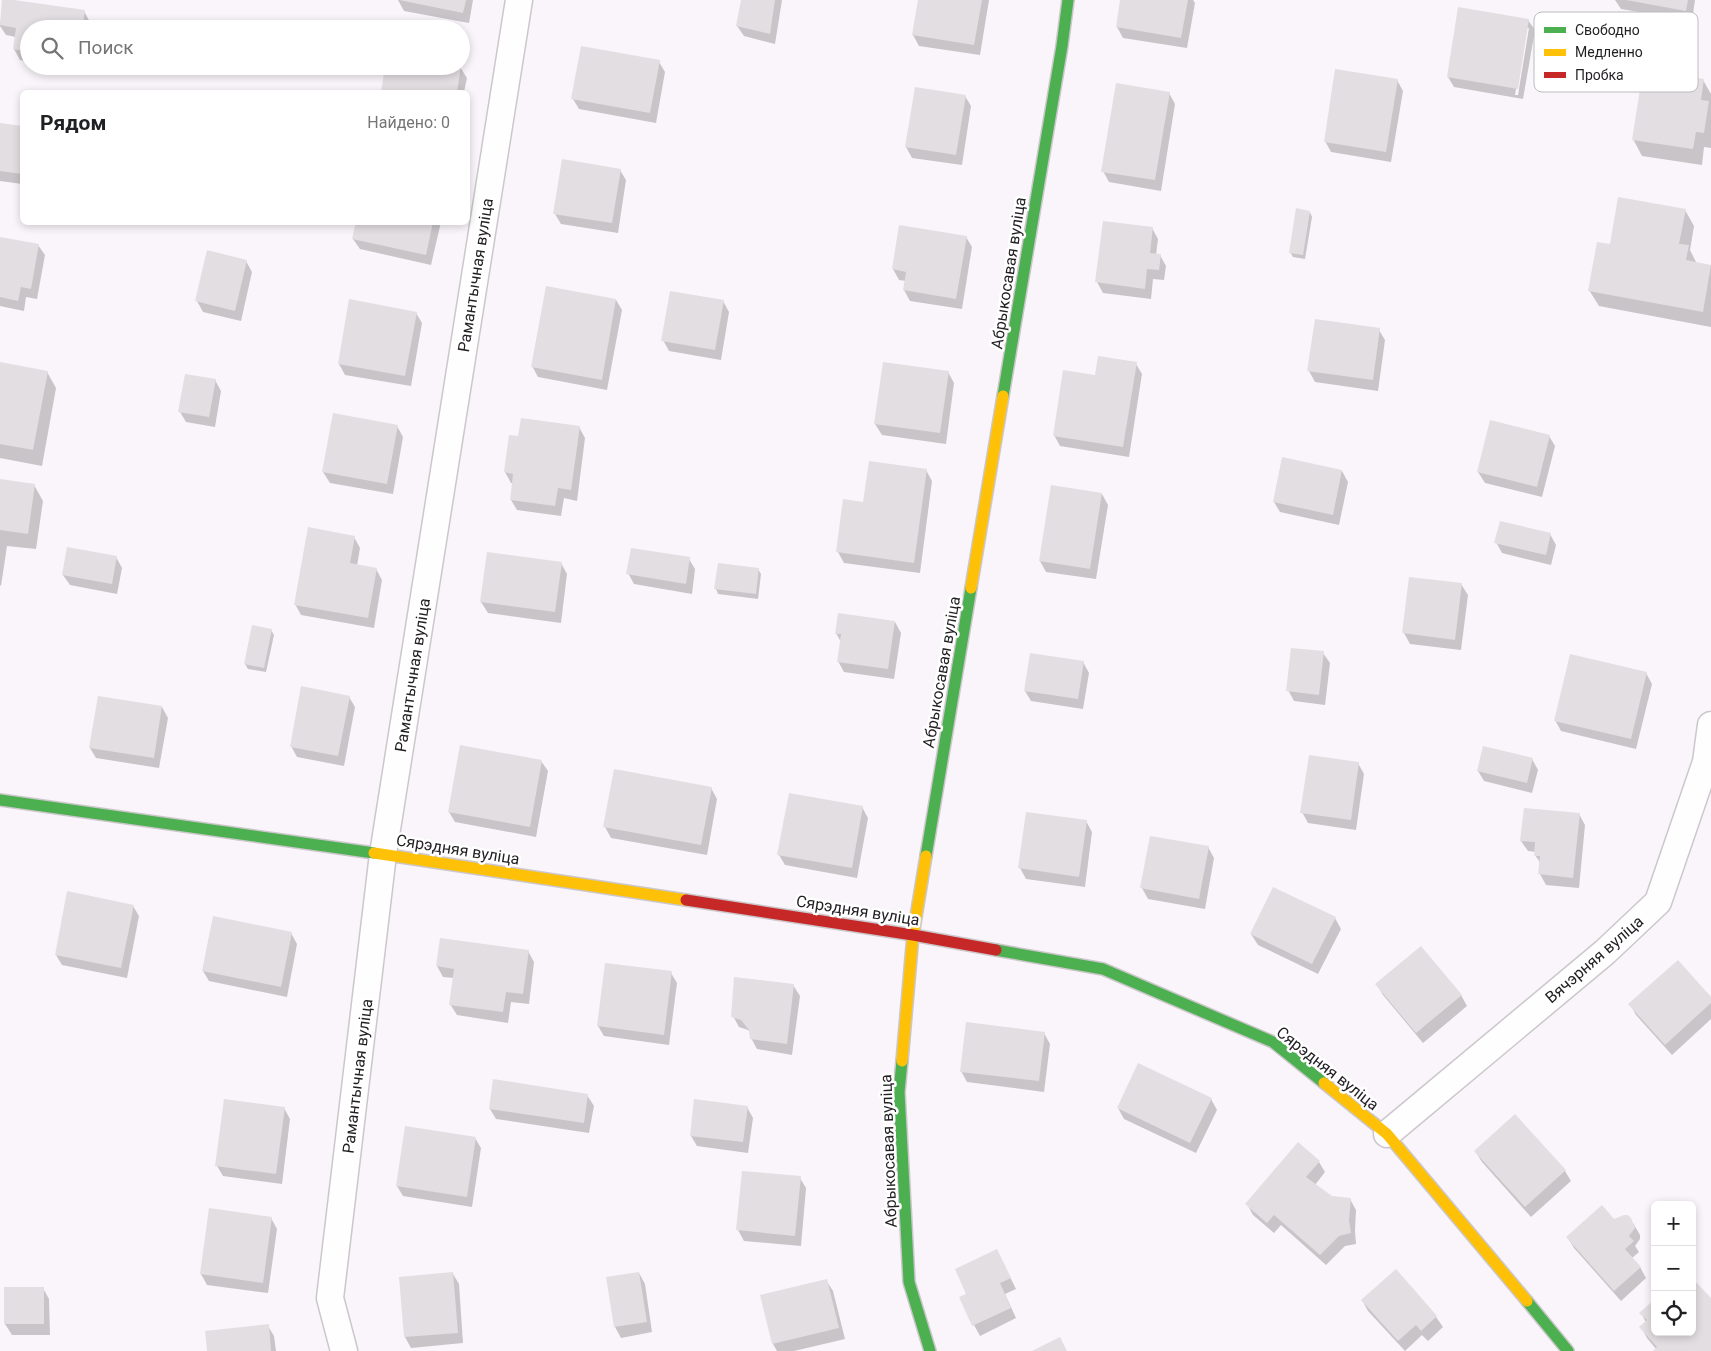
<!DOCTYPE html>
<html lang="ru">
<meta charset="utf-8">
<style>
body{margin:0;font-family:Roboto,sans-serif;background:#f2f2f2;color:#202124}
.controls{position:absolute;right:15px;bottom:15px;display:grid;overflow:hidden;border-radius:8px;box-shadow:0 2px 8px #0003}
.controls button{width:45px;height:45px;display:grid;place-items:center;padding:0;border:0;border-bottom:1px solid #e0e0e0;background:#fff;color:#202124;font:25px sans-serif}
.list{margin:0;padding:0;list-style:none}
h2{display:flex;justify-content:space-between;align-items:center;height:65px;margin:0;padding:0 20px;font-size:21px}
h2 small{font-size:16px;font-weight:400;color:#757577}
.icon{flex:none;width:28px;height:28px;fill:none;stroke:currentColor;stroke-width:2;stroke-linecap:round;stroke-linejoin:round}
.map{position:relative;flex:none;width:1711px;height:1351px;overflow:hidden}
.search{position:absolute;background:#fff;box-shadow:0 2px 8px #0003;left:20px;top:20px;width:450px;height:55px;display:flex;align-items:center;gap:12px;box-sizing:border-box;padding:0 18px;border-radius:28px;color:#757577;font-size:19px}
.panel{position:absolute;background:#fff;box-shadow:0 2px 8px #0003;left:20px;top:90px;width:450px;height:135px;border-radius:8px}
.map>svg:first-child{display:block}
</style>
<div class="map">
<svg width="1711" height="1351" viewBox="0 0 1711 1351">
<rect width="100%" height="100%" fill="#faf5fa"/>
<g fill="#0003" fill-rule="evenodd">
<path d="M 3,0 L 84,11 L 90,22 L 89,29 L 29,29 L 29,61 L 20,60 L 14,49 L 16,37 L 6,35 L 0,26 Z"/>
<path d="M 398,0 L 473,0 L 469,23 L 404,11 Z"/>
<path d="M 742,0 L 782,0 L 775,44 L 744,36 L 737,26 Z"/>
<path d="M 919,0 L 989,0 L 980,55 L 919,46 L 913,35 Z"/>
<path d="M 1122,0 L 1193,0 L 1195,3 L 1187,48 L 1123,38 L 1117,27 Z"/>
<path d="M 1615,0 L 1695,0 L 1692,21 L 1621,9 Z"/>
<path d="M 1528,20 L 1535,30 L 1523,99 L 1454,87 L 1448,77 ZM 1526,28 L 1529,28 L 1518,95 L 1515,95 Z"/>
<path d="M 659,62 L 665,72 L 656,123 L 579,109 L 573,99 Z"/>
<path d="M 65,66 L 83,66 L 83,69 Z"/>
<path d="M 387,66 L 460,67 L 467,78 L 464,92 L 382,92 Z"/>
<path d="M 1397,80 L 1403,91 L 1391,162 L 1331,152 L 1325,141 Z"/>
<path d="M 1703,80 L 1711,94 L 1711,148 L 1704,147 L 1702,165 L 1642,156 L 1633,139 Z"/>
<path d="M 1169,93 L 1175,104 L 1161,191 L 1109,182 L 1103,171 Z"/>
<path d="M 965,96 L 971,106 L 962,165 L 912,158 L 906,147 Z"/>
<path d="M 0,124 L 22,127 L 22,184 L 0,181 Z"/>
<path d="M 620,170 L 626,180 L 618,233 L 561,224 L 555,214 Z"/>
<path d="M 1685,210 L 1694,226 L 1690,250 L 1697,264 L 1711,266 L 1711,327 L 1599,306 L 1589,290 L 1611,246 Z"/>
<path d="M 1310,212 L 1312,217 L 1305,259 L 1293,257 L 1290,252 Z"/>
<path d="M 357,222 L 441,222 L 431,265 L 360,249 L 353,239 Z"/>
<path d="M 1152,228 L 1158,239 L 1156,255 L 1160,255 L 1166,266 L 1164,280 L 1153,279 L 1151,299 L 1103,293 L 1097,282 Z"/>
<path d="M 966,237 L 972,247 L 962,309 L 910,301 L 904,290 L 906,281 L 899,280 L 893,269 Z"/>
<path d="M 0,238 L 38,245 L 45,255 L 37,299 L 26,297 L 24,311 L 0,306 Z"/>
<path d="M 246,261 L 252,272 L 241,321 L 203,312 L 197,301 Z"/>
<path d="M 616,300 L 622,310 L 607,390 L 538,377 L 532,366 Z"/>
<path d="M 723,301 L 729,312 L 721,360 L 669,351 L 663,340 Z"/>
<path d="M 416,313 L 422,323 L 411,386 L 345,375 L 339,364 Z"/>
<path d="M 1379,330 L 1385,340 L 1378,391 L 1315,382 L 1309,371 Z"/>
<path d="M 0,363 L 47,372 L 56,388 L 42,466 L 0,458 Z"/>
<path d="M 1136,364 L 1142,374 L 1129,457 L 1060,446 L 1054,435 L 1096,377 Z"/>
<path d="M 948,372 L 954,383 L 946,444 L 882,435 L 875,424 Z"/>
<path d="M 215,380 L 221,391 L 215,427 L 186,422 L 180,412 Z"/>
<path d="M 397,426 L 403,437 L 393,494 L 330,483 L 323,472 Z"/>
<path d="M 579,427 L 585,438 L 577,501 L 564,498 L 561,516 L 517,510 L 511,500 L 513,483 L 511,483 L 505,472 L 519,438 Z"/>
<path d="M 1549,436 L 1555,446 L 1542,497 L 1485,483 L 1478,472 Z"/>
<path d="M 926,470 L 932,481 L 920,573 L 844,563 L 838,552 L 864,503 Z"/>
<path d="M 1342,471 L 1348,482 L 1339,525 L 1280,512 L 1274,502 Z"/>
<path d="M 0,480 L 34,485 L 43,501 L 36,549 L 7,546 L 1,586 L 0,585 Z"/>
<path d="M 1102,494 L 1108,505 L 1096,579 L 1046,572 L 1040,561 Z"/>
<path d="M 1550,534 L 1556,545 L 1551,565 L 1502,553 L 1496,542 Z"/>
<path d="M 354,537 L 360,548 L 357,566 L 376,569 L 382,580 L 374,628 L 301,615 L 295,604 Z"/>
<path d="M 116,557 L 122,568 L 117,594 L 70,585 L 63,575 Z"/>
<path d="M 689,559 L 695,569 L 692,594 L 634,584 L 628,573 Z"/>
<path d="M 561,563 L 567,574 L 561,623 L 488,613 L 481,602 Z"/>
<path d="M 758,569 L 761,574 L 758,599 L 718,594 L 716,589 Z"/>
<path d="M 1461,584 L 1468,595 L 1461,650 L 1410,644 L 1404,633 Z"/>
<path d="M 895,622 L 901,633 L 894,679 L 844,672 L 838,661 L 841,642 L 836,633 Z"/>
<path d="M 271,630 L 274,635 L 266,672 L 248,669 L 245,664 Z"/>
<path d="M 1323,653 L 1330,663 L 1325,705 L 1294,701 L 1288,690 Z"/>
<path d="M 1083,662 L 1089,673 L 1083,709 L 1031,701 L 1025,691 Z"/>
<path d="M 1646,673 L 1652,684 L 1636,749 L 1561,731 L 1555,720 Z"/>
<path d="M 349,697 L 355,707 L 344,766 L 297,757 L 291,746 Z"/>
<path d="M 162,707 L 168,718 L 159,768 L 96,758 L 90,748 Z"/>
<path d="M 1532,759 L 1538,770 L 1532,793 L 1484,781 L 1478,771 Z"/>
<path d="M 541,761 L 548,771 L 536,837 L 455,822 L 449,812 Z"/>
<path d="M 1358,763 L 1364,774 L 1356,830 L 1308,823 L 1302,812 Z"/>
<path d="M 711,788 L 717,799 L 707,855 L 611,838 L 605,827 Z"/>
<path d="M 862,807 L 868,818 L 857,878 L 785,865 L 779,855 Z"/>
<path d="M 1579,814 L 1585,825 L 1579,888 L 1546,885 L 1540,874 L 1541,864 L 1535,855 L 1536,852 L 1528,851 L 1521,841 Z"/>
<path d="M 1086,821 L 1092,832 L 1085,887 L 1026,879 L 1020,868 Z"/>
<path d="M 1208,847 L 1214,858 L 1205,909 L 1148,899 L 1142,888 Z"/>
<path d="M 133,906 L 139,916 L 127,978 L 62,965 L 56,955 Z"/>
<path d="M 1335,918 L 1341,929 L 1318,974 L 1258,945 L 1251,934 Z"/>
<path d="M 291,933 L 297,944 L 287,997 L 209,981 L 203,971 Z"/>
<path d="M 528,951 L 534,962 L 529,1004 L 511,1002 L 508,1023 L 457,1015 L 450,1004 L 454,978 L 443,977 L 437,966 Z"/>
<path d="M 671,973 L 677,983 L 669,1045 L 604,1036 L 598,1026 Z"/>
<path d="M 793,985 L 800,996 L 792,1055 L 757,1049 L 751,1038 L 751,1033 L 748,1030 L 739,1027 L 733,1016 Z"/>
<path d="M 1377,985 L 1461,995 L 1467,1006 L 1423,1043 L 1383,995 Z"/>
<path d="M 1711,999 L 1711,1019 L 1672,1055 L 1636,1015 L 1630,1004 Z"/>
<path d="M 1044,1033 L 1050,1044 L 1044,1092 L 967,1082 L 961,1071 Z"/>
<path d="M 587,1095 L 594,1106 L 589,1133 L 496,1119 L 490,1109 Z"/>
<path d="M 1211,1099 L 1217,1110 L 1196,1153 L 1124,1119 L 1118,1108 Z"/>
<path d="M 747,1107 L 753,1118 L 748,1153 L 697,1146 L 691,1136 Z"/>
<path d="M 284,1108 L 290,1119 L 282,1184 L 223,1176 L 217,1166 Z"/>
<path d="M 475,1138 L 481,1148 L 472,1207 L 403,1196 L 397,1186 Z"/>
<path d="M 1475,1151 L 1565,1171 L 1571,1181 L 1531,1217 L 1482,1162 Z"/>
<path d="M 1319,1162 L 1325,1172 L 1315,1185 L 1332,1197 L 1350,1199 L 1356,1210 L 1355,1231 L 1356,1244 L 1345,1246 L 1326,1265 L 1281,1225 L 1274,1233 L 1253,1215 L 1247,1204 Z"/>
<path d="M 800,1178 L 806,1188 L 801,1246 L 744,1241 L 738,1230 Z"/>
<path d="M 271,1218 L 277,1229 L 268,1293 L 207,1285 L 201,1274 Z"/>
<path d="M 1614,1220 L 1633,1223 L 1640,1235 L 1640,1239 L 1635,1246 L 1639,1252 L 1632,1258 L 1640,1267 L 1646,1278 L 1621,1301 L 1574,1248 L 1568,1238 Z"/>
<path d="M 997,1251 L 1016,1289 L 1005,1294 L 1016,1318 L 980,1336 L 974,1325 L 968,1294 Z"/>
<path d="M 1396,1271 L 1436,1317 L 1443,1327 L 1428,1341 L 1422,1335 L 1405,1351 L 1368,1311 L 1362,1300 Z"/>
<path d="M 639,1273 L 645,1284 L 652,1332 L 621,1338 L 615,1327 L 607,1278 Z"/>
<path d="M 453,1274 L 459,1284 L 463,1343 L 411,1348 L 405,1337 Z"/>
<path d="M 826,1280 L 833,1291 L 845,1339 L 794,1351 L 777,1351 L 773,1344 L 761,1296 Z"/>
<path d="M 5,1288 L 43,1288 L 49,1299 L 50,1335 L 12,1335 L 5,1324 Z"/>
<path d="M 1711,1300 L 1711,1351 L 1654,1351 L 1656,1349 L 1647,1338 L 1641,1327 L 1646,1322 L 1641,1313 L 1655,1301 L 1655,1332 L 1692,1332 Z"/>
<path d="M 268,1326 L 274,1336 L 276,1351 L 208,1351 Z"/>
</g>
<g fill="#e3dee1">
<path d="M 2,0 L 14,0 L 85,10 L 82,29 L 29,29 L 29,52 L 13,49 L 16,28 L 0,25 Z"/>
<path d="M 399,0 L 466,0 L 463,13 Z"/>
<path d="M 741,0 L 775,0 L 770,34 L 736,26 Z"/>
<path d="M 918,0 L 982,0 L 974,45 L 912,35 Z"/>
<path d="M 1120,0 L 1188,0 L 1181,38 L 1116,27 Z"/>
<path d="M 1626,0 L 1688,0 L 1686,11 Z"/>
<path d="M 1458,7 L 1529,19 L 1518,89 L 1447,77 Z"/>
<path d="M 581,46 L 660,60 L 650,113 L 571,99 Z"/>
<path d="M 385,66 L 461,66 L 457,92 L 381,92 Z"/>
<path d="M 1335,69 L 1398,79 L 1386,152 L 1324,142 Z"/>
<path d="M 1643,70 L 1704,79 L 1701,100 L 1709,101 L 1704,133 L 1696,132 L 1693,149 L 1632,140 Z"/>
<path d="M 1116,83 L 1170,92 L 1155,180 L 1101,172 Z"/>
<path d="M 915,87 L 966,95 L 956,155 L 905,147 Z"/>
<path d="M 0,123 L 22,126 L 22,174 L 0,171 Z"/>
<path d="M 562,159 L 621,169 L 612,223 L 553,214 Z"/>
<path d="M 1618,197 L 1686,209 L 1679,244 L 1689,245 L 1686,260 L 1711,265 L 1703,312 L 1588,291 L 1597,242 L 1610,244 Z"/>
<path d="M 1296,208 L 1310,211 L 1303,255 L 1289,253 Z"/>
<path d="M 1103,221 L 1153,227 L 1150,253 L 1161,254 L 1159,270 L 1147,269 L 1145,289 L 1095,282 Z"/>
<path d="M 356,222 L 433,222 L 426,255 L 352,239 Z"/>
<path d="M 899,225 L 967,236 L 956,299 L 903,290 L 906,272 L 892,269 Z"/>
<path d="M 0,237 L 39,244 L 31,289 L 21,287 L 18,301 L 0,297 Z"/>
<path d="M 207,250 L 247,260 L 235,311 L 195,301 Z"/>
<path d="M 546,286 L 616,299 L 602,380 L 531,367 Z"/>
<path d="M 670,291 L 724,300 L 715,350 L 661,341 Z"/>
<path d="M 349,299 L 417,312 L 405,376 L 338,364 Z"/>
<path d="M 1315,319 L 1380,328 L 1373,380 L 1307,371 Z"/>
<path d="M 1098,356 L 1137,362 L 1123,447 L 1053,436 L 1063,370 L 1095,375 Z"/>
<path d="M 0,362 L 48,371 L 33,450 L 0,444 Z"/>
<path d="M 883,362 L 949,371 L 940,433 L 874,424 Z"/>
<path d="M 185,374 L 216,379 L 209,417 L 178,412 Z"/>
<path d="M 333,413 L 398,425 L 387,484 L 322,472 Z"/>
<path d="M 521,418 L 580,426 L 571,490 L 558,488 L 555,506 L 510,500 L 513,474 L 504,472 L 509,435 L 518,436 Z"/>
<path d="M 1490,420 L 1550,435 L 1537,487 L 1477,472 Z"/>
<path d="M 1282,457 L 1342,470 L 1333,515 L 1273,502 Z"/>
<path d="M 869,461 L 927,469 L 914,563 L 836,552 L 843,499 L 863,502 Z"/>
<path d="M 0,479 L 35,484 L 28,534 L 0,530 Z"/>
<path d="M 1051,485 L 1102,493 L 1090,569 L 1039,561 Z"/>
<path d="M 1500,521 L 1551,533 L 1546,555 L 1494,543 Z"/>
<path d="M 308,527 L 355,536 L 350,563 L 377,568 L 368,618 L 294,605 Z"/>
<path d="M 67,547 L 117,556 L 112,584 L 62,575 Z"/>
<path d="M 631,548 L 690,557 L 686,584 L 626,574 Z"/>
<path d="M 487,552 L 562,562 L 555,612 L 480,602 Z"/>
<path d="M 718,563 L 759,568 L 756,594 L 714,589 Z"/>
<path d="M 1409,577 L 1462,583 L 1455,640 L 1402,633 Z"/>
<path d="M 838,613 L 895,621 L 888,669 L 837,662 L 841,634 L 835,634 Z"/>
<path d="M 252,625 L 272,629 L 264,668 L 244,664 Z"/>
<path d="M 1291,648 L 1324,651 L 1319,695 L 1286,691 Z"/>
<path d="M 1030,653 L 1084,661 L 1078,699 L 1024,691 Z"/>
<path d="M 1570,654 L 1647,672 L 1631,739 L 1554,721 Z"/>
<path d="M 301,686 L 350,696 L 338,756 L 290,747 Z"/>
<path d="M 98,696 L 162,706 L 154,758 L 89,748 Z"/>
<path d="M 460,745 L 542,760 L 530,827 L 448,812 Z"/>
<path d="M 1483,746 L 1533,758 L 1527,783 L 1477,771 Z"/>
<path d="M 1309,755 L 1359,762 L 1351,820 L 1300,813 Z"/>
<path d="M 614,769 L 712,787 L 701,845 L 603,827 Z"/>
<path d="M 789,793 L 863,806 L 852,868 L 777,855 Z"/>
<path d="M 1524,808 L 1580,813 L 1573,878 L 1538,874 L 1540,856 L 1534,856 L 1535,842 L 1520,841 Z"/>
<path d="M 1026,812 L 1087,820 L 1079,877 L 1018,868 Z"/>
<path d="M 1150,836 L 1209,846 L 1199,899 L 1140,888 Z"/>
<path d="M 1273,887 L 1336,917 L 1312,964 L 1250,934 Z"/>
<path d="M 67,891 L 134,905 L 121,968 L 55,955 Z"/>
<path d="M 213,916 L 292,932 L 281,987 L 202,971 Z"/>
<path d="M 440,938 L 529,950 L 523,994 L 506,992 L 503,1012 L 449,1005 L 454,969 L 436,966 Z"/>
<path d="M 1421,946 L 1462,995 L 1416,1033 L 1375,984 Z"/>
<path d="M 1678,960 L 1711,997 L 1711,1003 L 1665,1045 L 1628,1004 Z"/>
<path d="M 605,963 L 672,971 L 664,1035 L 597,1026 Z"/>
<path d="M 734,977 L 794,984 L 787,1044 L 750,1039 L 749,1030 L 741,1020 L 731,1017 Z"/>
<path d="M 966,1022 L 1045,1032 L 1039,1081 L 960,1072 Z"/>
<path d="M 1138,1063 L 1212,1098 L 1190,1143 L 1117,1108 Z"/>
<path d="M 493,1079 L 588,1094 L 584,1123 L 489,1109 Z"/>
<path d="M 224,1099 L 285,1107 L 276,1174 L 215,1166 Z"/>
<path d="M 694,1099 L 748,1106 L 743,1142 L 690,1136 Z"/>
<path d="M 1515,1114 L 1566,1170 L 1525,1207 L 1474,1151 Z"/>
<path d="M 405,1126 L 476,1137 L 467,1197 L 396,1186 Z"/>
<path d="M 1298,1142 L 1320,1161 L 1306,1177 L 1332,1196 L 1351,1198 L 1349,1220 L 1351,1233 L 1339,1236 L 1320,1255 L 1274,1215 L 1267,1223 L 1245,1204 Z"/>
<path d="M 742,1171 L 801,1176 L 795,1236 L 736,1230 Z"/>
<path d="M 1602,1205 L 1614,1219 L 1624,1215 L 1628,1215 L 1631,1218 L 1635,1228 L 1629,1236 L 1634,1241 L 1625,1249 L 1641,1267 L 1614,1291 L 1566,1237 Z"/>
<path d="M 209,1208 L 272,1217 L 263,1283 L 200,1274 Z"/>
<path d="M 997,1249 L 1011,1278 L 1000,1283 L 1011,1308 L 972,1326 L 959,1297 L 966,1294 L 955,1269 Z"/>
<path d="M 1396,1269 L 1437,1316 L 1421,1331 L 1416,1325 L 1398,1341 L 1361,1300 Z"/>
<path d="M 453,1272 L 458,1333 L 404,1337 L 399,1277 Z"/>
<path d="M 639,1272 L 647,1322 L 614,1327 L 606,1277 Z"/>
<path d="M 1692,1278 L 1711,1298 L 1711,1351 L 1653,1351 L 1657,1347 L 1639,1327 L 1647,1320 L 1639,1313 L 1655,1299 L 1655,1332 L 1692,1332 Z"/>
<path d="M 827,1279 L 839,1328 L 772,1344 L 760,1295 Z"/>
<rect x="4" y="1287" width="40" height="37"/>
<path d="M 269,1324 L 271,1351 L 207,1351 L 205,1331 Z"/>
<path d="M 1060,1337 L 1067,1351 L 1032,1351 Z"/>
</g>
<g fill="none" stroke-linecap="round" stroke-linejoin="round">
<g stroke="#cbc7cb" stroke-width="29">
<g id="street">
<path d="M 1387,1134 L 1605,952 L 1658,902 L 1706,762 L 1711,725"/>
<path d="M 344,1351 L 330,1298 L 383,854 L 519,0"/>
</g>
</g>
<g stroke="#cbc7cb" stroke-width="14">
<g id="fast">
<path d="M 1003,396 L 1062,46 L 1068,0"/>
<path d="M 0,800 L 374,853"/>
<path d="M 926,856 L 971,588"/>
<path d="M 996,950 L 1103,969 L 1273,1042 L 1324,1083"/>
<path d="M 902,1061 L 899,1092 L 909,1282 L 930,1351"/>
<path d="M 1527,1301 L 1568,1351"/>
</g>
</g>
<g stroke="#cbc7cb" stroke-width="14">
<g id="slow">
<path d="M 971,588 L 1003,396"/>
<path d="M 374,853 L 686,900"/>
<path d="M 902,1061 L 913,935 L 926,856"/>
<path d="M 1324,1083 L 1387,1134 L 1527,1301"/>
</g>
</g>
<g stroke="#cbc7cb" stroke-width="14">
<path id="jam" d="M 686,900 L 913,935 L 996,950"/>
</g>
<use href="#street" stroke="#fefefe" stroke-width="26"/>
<use href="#fast" stroke="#4caf50" stroke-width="11"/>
<use href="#slow" stroke="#ffc107" stroke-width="11"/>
<use href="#jam" stroke="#c62828" stroke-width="11"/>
</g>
<g text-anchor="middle" stroke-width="5" stroke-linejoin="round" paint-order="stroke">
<g font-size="16" fill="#221f22" stroke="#fff">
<text transform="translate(1008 273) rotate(-81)" y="6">Абрыкосавая вуліца</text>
<text transform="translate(475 275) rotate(-81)" y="6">Рамантычная вуліца</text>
<text transform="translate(941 672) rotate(-80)" y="6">Абрыкосавая вуліца</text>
<text transform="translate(412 675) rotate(-81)" y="6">Рамантычная вуліца</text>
<text transform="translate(458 849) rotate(9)" y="6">Сярэдняя вуліца</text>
<text transform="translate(858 910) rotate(9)" y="6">Сярэдняя вуліца</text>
<text transform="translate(1594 959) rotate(-41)" y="6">Вячэрняя вуліца</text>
<text transform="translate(1328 1068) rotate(38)" y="6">Сярэдняя вуліца</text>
<text transform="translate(357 1076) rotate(-83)" y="6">Рамантычная вуліца</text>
<text transform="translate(888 1151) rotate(-92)" y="6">Абрыкосавая вуліца</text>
</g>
</g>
<rect x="1534" y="12" width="164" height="80" rx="8" fill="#fff" stroke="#bdbcbd" stroke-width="1"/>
<rect x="1544" y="27" width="22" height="6" fill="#4caf50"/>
<rect x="1544" y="49" width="22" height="7" fill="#ffc107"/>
<rect x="1544" y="72" width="22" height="6" fill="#c62828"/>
<g font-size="14" fill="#221f22">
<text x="1575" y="35">Свободно</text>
<text x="1575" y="57">Медленно</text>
<text x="1575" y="80">Пробка</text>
</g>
</svg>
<div class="controls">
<button>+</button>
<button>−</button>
<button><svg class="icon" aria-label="locate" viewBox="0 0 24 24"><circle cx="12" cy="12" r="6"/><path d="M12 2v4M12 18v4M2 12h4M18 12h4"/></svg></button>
</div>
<div class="search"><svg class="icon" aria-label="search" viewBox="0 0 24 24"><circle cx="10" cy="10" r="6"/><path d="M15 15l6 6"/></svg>Поиск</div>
<section class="panel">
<h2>Рядом<small>Найдено: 0</small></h2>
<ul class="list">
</ul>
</section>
</div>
